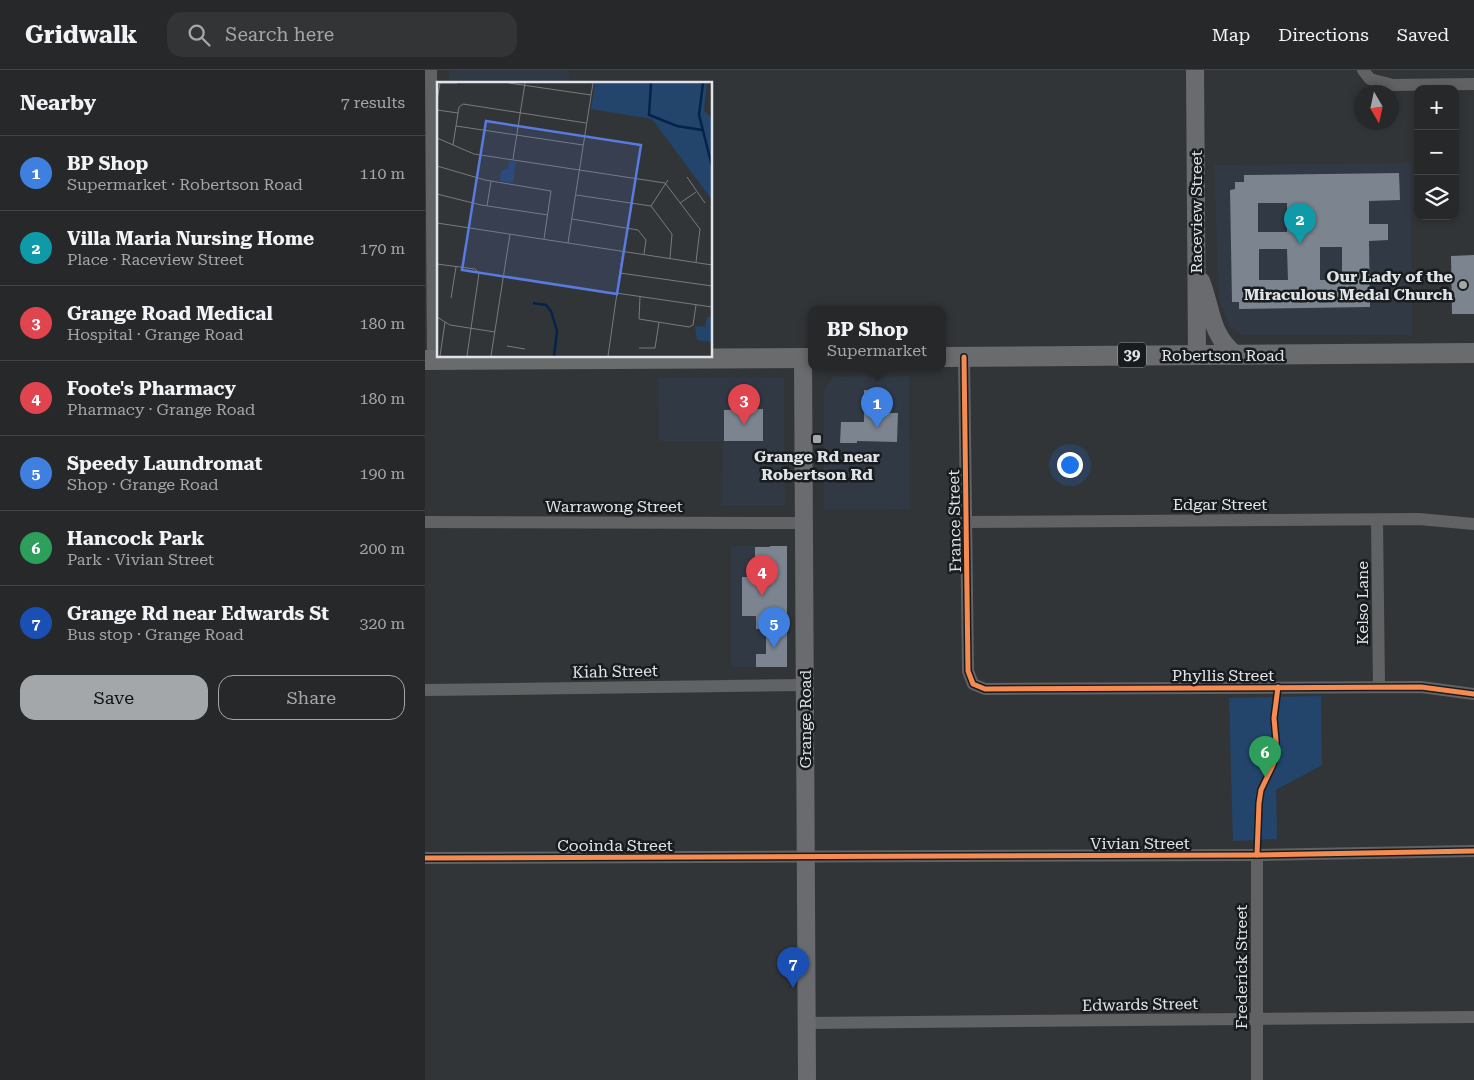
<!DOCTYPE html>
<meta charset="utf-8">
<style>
body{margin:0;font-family:"Roboto Serif",serif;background:#323436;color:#f1f3f6}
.controls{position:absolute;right:15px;top:15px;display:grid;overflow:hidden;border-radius:10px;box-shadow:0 2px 8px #0003}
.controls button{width:45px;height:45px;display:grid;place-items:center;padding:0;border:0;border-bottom:1px solid #424447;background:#26282a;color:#f1f3f6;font:25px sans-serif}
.compass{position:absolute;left:929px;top:15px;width:45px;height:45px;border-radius:50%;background:#26282a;box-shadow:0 2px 8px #0003;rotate:171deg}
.you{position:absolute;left:644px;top:394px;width:18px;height:18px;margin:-12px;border:4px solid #fff;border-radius:50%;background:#1a73e8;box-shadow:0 0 0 8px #1a73e833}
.badge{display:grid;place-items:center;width:32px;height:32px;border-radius:50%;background:#a3a7aa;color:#fff;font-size:16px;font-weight:700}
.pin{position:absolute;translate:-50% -41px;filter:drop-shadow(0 1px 2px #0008)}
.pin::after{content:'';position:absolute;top:26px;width:18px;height:15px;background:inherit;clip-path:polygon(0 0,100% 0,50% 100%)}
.popup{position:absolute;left:383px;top:236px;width:138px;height:65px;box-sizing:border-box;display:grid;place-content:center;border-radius:10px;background:#26282a;filter:drop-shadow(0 1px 4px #0005);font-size:16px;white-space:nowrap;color:#a4a6a8}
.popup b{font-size:19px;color:#f1f3f6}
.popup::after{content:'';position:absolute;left:50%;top:100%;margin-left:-10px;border:10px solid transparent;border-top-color:#26282a}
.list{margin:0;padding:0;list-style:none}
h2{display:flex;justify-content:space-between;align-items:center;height:65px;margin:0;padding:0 20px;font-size:21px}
h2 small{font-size:16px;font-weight:400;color:#a4a6a8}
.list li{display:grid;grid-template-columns:32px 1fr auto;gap:15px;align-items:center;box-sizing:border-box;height:75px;padding:0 20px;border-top:1px solid #424447}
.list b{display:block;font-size:19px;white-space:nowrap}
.list p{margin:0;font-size:16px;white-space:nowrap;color:#a4a6a8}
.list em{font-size:16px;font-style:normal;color:#a4a6a8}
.actions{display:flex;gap:10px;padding:15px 20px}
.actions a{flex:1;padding:11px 0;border:1px solid #a3a7aa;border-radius:15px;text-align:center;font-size:18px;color:#a3a7aa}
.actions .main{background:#a3a7aa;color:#111}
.icon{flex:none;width:28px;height:28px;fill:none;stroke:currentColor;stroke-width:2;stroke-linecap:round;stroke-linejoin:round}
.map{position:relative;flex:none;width:1049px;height:1010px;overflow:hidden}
header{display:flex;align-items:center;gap:30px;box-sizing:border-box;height:70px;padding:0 25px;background:#26282a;border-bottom:1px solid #424447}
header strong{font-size:24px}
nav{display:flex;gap:28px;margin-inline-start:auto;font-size:18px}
.search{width:350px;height:45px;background:#323436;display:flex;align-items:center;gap:12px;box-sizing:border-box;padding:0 18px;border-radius:15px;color:#a4a6a8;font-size:19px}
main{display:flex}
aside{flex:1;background:#26282a}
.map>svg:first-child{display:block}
</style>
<header>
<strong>Gridwalk</strong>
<div class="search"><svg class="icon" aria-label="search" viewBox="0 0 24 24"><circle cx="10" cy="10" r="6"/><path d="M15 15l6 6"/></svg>Search here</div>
<nav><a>Map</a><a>Directions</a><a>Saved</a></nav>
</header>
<main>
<aside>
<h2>Nearby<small>7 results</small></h2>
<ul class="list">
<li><span class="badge" style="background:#3f7fe0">1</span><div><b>BP Shop</b><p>Supermarket · Robertson Road</p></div><em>110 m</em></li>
<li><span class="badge" style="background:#0f9aa8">2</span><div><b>Villa Maria Nursing Home</b><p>Place · Raceview Street</p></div><em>170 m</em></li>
<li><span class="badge" style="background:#e0444e">3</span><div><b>Grange Road Medical</b><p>Hospital · Grange Road</p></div><em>180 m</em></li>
<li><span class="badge" style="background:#e0444e">4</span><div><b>Foote's Pharmacy</b><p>Pharmacy · Grange Road</p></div><em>180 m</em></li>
<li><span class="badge" style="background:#3f7fe0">5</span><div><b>Speedy Laundromat</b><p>Shop · Grange Road</p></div><em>190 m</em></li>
<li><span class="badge" style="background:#2e9e5b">6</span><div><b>Hancock Park</b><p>Park · Vivian Street</p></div><em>200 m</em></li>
<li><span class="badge" style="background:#1a4fb4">7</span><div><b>Grange Rd near Edwards St</b><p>Bus stop · Grange Road</p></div><em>320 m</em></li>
</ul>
<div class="actions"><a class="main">Save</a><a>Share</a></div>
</aside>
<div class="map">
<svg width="1049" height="1010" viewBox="0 0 1049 1010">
<rect width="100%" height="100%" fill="#323538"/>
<g fill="#313944">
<rect x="24" y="0" width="120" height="14"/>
<path d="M 986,93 L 987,265 L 817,265 L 804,256 L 794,229 L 789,95 Z"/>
<path d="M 484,306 L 485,439 L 399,440 L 399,321 L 408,307 Z"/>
<path d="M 233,308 L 359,308 L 360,435 L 297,435 L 298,371 L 234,371 Z"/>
<rect x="306" y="476" width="51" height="121"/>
</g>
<path fill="#23446b" d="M 896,626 L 897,695 L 851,720 L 852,769 L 808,771 L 804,628 Z"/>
<g fill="#7b848f" fill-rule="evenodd">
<path d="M 974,103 L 975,130 L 944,131 L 944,154 L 963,154 L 963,170 L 944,171 L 945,237 L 814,239 L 814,232 L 807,232 L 805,120 L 810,119 L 810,112 L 819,112 L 819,105 ZM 833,133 L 862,133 L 862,162 L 833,162 ZM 895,177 L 917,177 L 917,210 L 895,210 ZM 834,179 L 862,179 L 863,210 L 834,210 Z"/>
<path d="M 1049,185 L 1049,244 L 1027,244 L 1026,186 Z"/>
<path d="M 439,320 L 456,321 L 455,331 L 463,331 L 463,343 L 473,343 L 472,372 L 432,371 L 432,373 L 415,373 L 416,352 L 439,352 Z"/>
<path d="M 338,339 L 338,371 L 299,371 L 299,340 Z"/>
<path d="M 345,476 L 362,476 L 362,597 L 331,597 L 331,584 L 341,584 L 341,559 L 331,559 L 331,546 L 317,546 L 317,507 L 330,507 L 330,477 L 345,477 Z"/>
</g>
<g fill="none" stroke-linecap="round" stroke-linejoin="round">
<g stroke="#616263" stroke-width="12">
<path d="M 6,0 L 8,290"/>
<path d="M 938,0 L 945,9 L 968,15 L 1049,14"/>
<path d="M 539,287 L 543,601 L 548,614 L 560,619 L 996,617 L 1049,624"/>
<path d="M 952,450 L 954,617"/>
<path d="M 0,452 L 379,453"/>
<path d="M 541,452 L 994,449 L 1049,454"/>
<path d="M 0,620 L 380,615"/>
<path d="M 832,785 L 832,1010"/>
<path d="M 0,788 L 832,785 L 1049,781"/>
<path d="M 382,953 L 1049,947"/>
</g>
<g stroke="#6a6b6e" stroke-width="18">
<path d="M 770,0 L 772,285"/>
<path d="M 776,211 C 787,239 785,264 810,284"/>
<path d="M 378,288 L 382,1010"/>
</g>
<g stroke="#696b6c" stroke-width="20">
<path d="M 517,287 L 1049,283"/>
<path d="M 0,290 L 387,288"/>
</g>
<g stroke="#191c1f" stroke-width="8">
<g id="cycleway">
<path d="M 539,287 L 543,601 L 548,614 L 560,619 L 996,617 L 1049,624"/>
<path d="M 832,785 L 834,733 L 836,720 L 848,695 L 851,684 L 851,671 L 849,648 L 853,617"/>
<path d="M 0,788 L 832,785 L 1049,781"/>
</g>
</g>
<use href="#cycleway" stroke="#f68b52" stroke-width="5"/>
</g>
<g fill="#a3a7aa" stroke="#191c1f" stroke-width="2">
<circle cx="1038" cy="215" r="5"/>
<rect x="387" y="364" width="10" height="10" rx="2.5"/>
</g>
<g text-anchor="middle" stroke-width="5" stroke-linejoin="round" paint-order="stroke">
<rect fill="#191c1f" stroke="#a4a8ac" stroke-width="1" x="693" y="272.5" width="28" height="25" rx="4"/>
<g font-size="15" font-weight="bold" fill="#e0e4e8">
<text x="707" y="290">39</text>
</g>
<g font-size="16" fill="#e0e4e8" stroke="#191c1f">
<text transform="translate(771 142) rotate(-90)" y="6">Raceview Street</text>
<text x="798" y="291">Robertson Road</text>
<text x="795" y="440">Edgar Street</text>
<text x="189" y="442">Warrawong Street</text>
<text transform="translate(529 451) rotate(-91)" y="6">France Street</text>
<text transform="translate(937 533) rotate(-90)" y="6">Kelso Lane</text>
<text transform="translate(190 601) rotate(-1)" y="6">Kiah Street</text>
<text x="798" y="611">Phyllis Street</text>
<text transform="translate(380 649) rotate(-90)" y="6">Grange Road</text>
<text x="715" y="779">Vivian Street</text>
<text x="190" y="781">Cooinda Street</text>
<text transform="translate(816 897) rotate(-90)" y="6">Frederick Street</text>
<text transform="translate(715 934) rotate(-1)" y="6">Edwards Street</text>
</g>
<g font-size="16" font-weight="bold" fill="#e0e4e8" stroke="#191c1f" text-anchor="end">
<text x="1028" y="212">Our Lady of the<tspan x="1028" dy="18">Miraculous Medal Church</tspan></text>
<text x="392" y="392" text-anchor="middle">Grange Rd near<tspan x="392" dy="18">Robertson Rd</tspan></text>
</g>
</g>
<g transform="translate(12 12)">
<rect width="275" height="275" fill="#323538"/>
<path d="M 158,1 L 270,1 L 267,29 L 275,36 L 275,118 L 215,37 L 154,27 ZM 72,79 L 79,80 L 76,101 L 63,99 L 64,89 L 71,86 ZM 275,229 L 275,260 L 260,258 L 258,244 L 268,245 L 270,235 L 274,235 Z" fill="#23446b"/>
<path fill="none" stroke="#04234a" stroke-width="2.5" d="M 214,1 L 212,33 L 240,44 L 265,48M 266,1 L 262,33 L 275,84M 96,221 L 109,223 L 114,229 L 120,249 L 117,274"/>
<path fill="none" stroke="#787b7e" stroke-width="1" d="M 2,1 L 20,1M 72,1 L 154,13M 0,18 L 3,1M 0,28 L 21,31M 19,44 L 146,63M 0,56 L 37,72 L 228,101 L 263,147 L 259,180M 16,63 L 22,25 L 26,22 L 149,41M 76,77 L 88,1M 0,84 L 48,98 L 114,109 L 107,157M 250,95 L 268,121M 0,112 L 44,123 L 111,133M 139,113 L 214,124 L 235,152 L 233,176M 243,121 L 259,110M 50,124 L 54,99M 214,124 L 231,98M 135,137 L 201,148 L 209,158 L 207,172M 0,141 L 275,183M 131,161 L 156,1M 0,182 L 38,187 L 42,191 L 30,274M 183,191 L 275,204M 179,211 L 275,225M 203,215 L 202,237 L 252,245 L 256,243 L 259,223M 14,216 L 19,185M 0,235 L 13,243 L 58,250M 70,264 L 88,267M 202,266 L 218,266 L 222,240M 3,274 L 8,240M 54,274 L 73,152M 171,274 L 186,169"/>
<path fill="#587bdd" fill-opacity="0.15" stroke="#587bdd" stroke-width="2.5" d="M 49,39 L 204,63 L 180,212 L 25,188 Z"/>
<rect width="275" height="275" fill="none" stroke="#e0e4e8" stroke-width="2.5"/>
</g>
</svg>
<div class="controls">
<button>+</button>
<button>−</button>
<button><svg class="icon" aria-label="layers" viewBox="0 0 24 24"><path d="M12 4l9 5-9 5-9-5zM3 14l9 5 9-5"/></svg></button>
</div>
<svg class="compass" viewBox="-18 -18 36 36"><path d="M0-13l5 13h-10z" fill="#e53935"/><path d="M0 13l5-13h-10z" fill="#a4a6a8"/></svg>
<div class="you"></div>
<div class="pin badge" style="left:452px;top:358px;background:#3f7fe0">1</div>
<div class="popup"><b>BP Shop</b>Supermarket</div>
<div class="pin badge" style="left:875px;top:174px;background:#0f9aa8">2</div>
<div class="pin badge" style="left:319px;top:355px;background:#e0444e">3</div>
<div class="pin badge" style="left:337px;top:526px;background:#e0444e">4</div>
<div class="pin badge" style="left:349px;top:578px;background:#3f7fe0">5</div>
<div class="pin badge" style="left:840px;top:707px;background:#2e9e5b">6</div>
<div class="pin badge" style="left:368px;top:918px;background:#1a4fb4">7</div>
</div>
</main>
